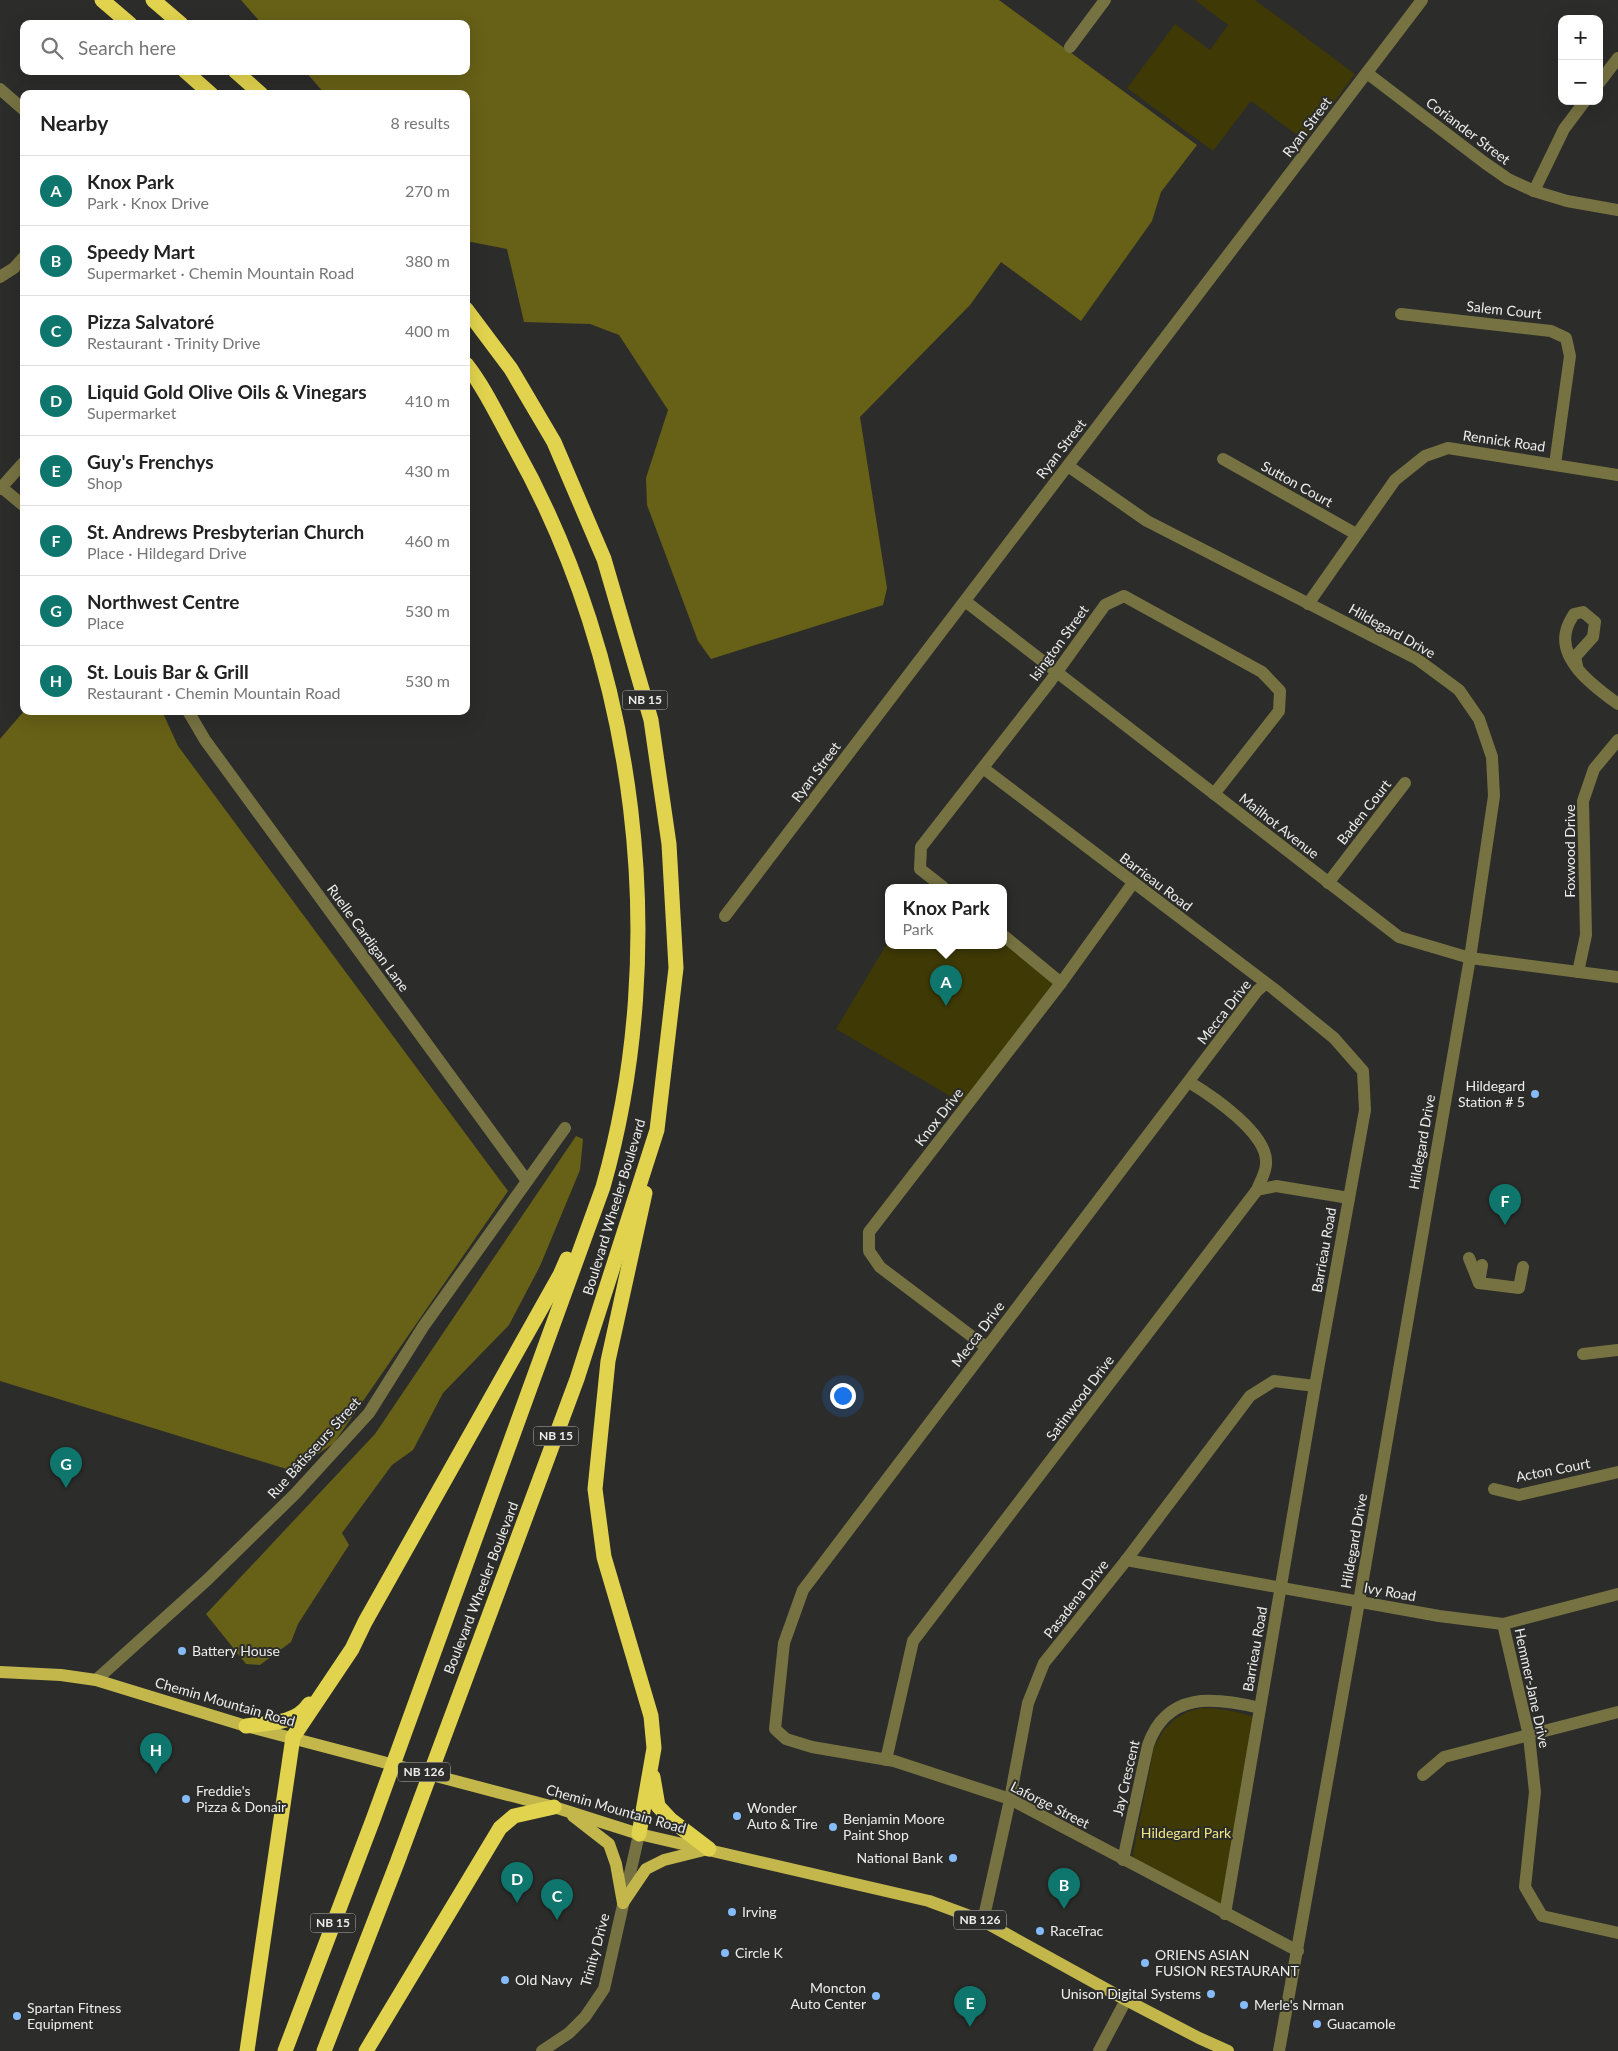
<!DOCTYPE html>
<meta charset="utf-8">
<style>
body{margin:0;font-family:Lato,sans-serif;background:#f2f2f2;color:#222}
.controls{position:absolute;right:15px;top:15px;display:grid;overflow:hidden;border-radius:10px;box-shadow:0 5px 20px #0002}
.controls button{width:45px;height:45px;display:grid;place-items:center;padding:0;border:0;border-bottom:1px solid #e0e0e0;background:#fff;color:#222;font:25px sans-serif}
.you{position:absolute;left:842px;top:1395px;width:18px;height:18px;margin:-12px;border:4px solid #fff;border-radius:50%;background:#1a73e8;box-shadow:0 0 0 8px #1a73e833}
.badge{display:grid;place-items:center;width:32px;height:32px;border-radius:50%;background:#0f766e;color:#fff;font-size:16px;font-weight:700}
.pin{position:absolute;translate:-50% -41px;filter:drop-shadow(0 1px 2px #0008)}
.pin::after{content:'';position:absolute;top:26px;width:18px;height:15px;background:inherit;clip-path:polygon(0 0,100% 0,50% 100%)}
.popup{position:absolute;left:885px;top:884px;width:122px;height:65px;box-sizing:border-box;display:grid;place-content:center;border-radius:10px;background:#fff;filter:drop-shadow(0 1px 4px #0005);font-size:16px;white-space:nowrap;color:#767676}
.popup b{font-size:19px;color:#222}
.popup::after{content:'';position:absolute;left:50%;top:100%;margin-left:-10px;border:10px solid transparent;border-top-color:#fff}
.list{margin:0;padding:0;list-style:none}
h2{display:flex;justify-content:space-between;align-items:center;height:65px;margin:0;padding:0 20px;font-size:21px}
h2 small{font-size:16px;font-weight:400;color:#767676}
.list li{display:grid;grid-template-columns:32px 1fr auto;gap:15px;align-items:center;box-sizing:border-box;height:70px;padding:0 20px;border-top:1px solid #e0e0e0}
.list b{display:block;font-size:19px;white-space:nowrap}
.list p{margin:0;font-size:16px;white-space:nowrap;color:#767676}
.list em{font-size:16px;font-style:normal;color:#767676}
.icon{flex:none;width:28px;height:28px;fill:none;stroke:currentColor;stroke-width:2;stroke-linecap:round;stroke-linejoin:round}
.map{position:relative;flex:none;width:1618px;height:2051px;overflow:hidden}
.search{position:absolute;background:#fff;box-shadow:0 5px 20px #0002;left:20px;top:20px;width:450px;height:55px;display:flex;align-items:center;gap:12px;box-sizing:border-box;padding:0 18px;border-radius:10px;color:#767676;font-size:19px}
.panel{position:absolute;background:#fff;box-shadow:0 5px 20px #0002;left:20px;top:90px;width:450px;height:625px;border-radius:10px}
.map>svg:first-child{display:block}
</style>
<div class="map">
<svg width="1618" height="2051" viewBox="0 0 1618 2051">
<rect width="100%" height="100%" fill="#2c2c2a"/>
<g fill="#3e3905">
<path d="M 1195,0 L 1255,0 L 1355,74 L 1305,141 L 1251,101 L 1213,151 L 1127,88 L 1175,24 L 1210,50 L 1228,25 Z"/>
<path d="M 1004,936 L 1061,983 L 962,1103 L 836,1029 L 888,942 L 888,945 L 1004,945 Z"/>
<path d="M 1201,1708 C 1220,1708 1236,1711 1254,1717 L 1222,1907 L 1132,1859 L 1154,1747 L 1164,1730 L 1175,1719 L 1187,1712 Z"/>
</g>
<g fill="#676017">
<path d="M 241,0 L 999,0 L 1197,145 L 1161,192 L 1152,221 L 1081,321 L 1001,262 L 970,305 L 860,417 L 887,588 L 883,605 L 711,659 L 698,641 L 647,505 L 646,478 L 668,410 L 619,335 L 590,324 L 524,322 L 507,249 L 466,241 L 466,94 L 325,94 L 305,71 L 466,71 L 466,24 L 262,24 Z"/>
<path d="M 24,711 L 162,711 L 178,746 L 508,1191 L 334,1443 L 293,1471 L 0,1381 L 0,739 Z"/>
<path d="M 576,1136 L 583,1139 L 580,1170 L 540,1266 L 509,1325 L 443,1393 L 413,1450 L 392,1465 L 342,1533 L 349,1545 L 298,1624 L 291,1642 L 260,1665 L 246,1664 L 206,1614 L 375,1434 Z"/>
</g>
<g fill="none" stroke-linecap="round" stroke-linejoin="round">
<g stroke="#777242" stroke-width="12">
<path d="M 1070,47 L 1105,0"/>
<path d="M 1367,73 L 1485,163 L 1508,179 L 1534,191 L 1567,201 L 1618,210"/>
<path d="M 1599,83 L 1618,58"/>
<path d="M 0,89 L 24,110"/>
<path d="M 1534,191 L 1564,129 L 1585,101"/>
<path d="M 0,277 L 14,268 L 24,257"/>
<path d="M 1401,314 L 1551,331 L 1566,338 L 1570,356 L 1555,464"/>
<path d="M 1223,459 L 1356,534"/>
<path d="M 1068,466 L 1147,521 L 1417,659 L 1459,690 L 1479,719 L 1492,757 L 1494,796 L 1470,958 L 1359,1602 L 1279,2051"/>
<path d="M 0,486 L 24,506"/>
<path d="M 0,489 L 24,462"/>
<path d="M 965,601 L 1399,937 L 1470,958 L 1618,977"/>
<path d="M 1308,604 L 1395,480 L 1425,456 L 1448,448 L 1618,475"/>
<path d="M 1578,670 L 1575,657 L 1593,637 L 1595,622 L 1583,612 L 1574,614 C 1571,619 1568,624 1567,628 C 1556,660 1596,688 1618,704"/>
<path d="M 188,711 L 205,740 L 527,1181"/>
<path d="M 983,768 L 1274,989 L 1334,1038 L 1363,1071 L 1365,1110 L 1315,1386 L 1225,1914"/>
<path d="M 1328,883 L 1405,783"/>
<path d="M 943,887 L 920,869 L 921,847 L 1049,683 L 1105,605 L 1124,596 L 1262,672 L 1280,691 L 1279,711 L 1214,794"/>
<path d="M 725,916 L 1422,0"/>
<path d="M 1004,936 L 1061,983"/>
<path d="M 1578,972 L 1586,935 L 1583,801 L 1594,769 L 1618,740"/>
<path d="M 1265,984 L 1257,991 L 803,1590 L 784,1643 L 775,1729 L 786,1739 L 812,1747 L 894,1761 L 1010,1799 L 1298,1951"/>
<path d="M 1257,1190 L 1276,1186 L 1349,1198"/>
<path d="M 1469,1258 L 1479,1283"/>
<path d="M 1482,1265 L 1479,1283 L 1519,1288 L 1523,1267"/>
<path d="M 986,1347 L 880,1267 L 869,1251 L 869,1232 L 1061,983 L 1133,883"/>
<path d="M 1583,1354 L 1618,1350"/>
<path d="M 1494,1489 L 1519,1495 L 1618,1472"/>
<path d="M 1126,1560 L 1439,1616 L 1503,1624 L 1618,1594"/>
<path d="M 1503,1624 L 1529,1736 L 1535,1792 L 1525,1887 L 1542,1916 L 1618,1933"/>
<path d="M 96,1680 L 207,1580 L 295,1494 L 369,1413 L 423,1327 L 565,1128"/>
<path d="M 886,1760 L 913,1641 L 1257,1190 C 1260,1182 1266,1172 1266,1164 C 1269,1134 1212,1096 1189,1082"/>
<path d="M 1423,1775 L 1444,1757 L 1618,1712"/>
<path d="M 1123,1860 L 1148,1745 C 1167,1691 1214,1697 1260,1708"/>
<path d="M 983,1921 L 1009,1804 L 1028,1703 L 1044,1663 L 1124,1563 L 1250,1396 L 1274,1381 L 1315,1386"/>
<path d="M 542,2051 L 569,2033 L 585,2017 L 604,1989 L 639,1834"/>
<path d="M 1099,2051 L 1126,2000"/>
</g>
<g stroke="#c3b74c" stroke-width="12">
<path d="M 0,1672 L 61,1675 L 96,1680 L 246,1726 L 554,1807 L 639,1834 L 929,1901 L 983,1921 L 1126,2000 L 1199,2038 L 1228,2051"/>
<path d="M 573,1816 L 609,1844 L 616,1864 L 623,1903"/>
<path d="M 623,1903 L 646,1869 L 664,1860 L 704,1850"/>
</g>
<g stroke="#e1d34d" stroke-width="15">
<path d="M 102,0 L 130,24"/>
<path d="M 153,0 L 181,24"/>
<path d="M 185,71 L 211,94"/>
<path d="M 235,71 L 261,94"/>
<path d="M 246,1726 C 268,1723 296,1724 309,1704"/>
<path d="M 653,1777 L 658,1806 L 671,1820 L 709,1849"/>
<path d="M 639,1834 L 654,1748 L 651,1716 L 604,1557 L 595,1489 L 608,1361 L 645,1193"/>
<path d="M 247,2051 L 293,1737 L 352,1649 L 365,1622 L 560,1275 L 567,1259"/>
<path d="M 285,2051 L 374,1817 L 603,1187 C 672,945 637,665 514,446 C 499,419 485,388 466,364"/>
<path d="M 324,2051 L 397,1863 L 577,1379 L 657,1130 L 676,968 L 669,844 L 651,720 L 604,559 L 554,442 L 511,369 L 466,309"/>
<path d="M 366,2051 L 500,1828 L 514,1816 L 554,1807"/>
</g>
</g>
<g fill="#85bbfb" stroke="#2c2c2a" stroke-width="2">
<circle cx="1535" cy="1094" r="5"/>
<circle cx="182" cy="1651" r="5"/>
<circle cx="186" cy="1799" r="5"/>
<circle cx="737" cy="1816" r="5"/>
<circle cx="833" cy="1827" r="5"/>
<circle cx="953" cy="1858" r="5"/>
<circle cx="732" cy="1912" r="5"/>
<circle cx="1040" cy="1931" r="5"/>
<circle cx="725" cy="1953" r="5"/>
<circle cx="1145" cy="1963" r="5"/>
<circle cx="505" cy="1980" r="5"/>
<circle cx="1211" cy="1994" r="5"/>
<circle cx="876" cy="1996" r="5"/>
<circle cx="1244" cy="2005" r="5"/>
<circle cx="17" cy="2016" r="5"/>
<circle cx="1317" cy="2024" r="5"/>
</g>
<g text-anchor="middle" stroke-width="4" stroke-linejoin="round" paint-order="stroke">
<g fill="#2c2c2a" stroke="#b3b3b2" stroke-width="1">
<rect x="622.5" y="690.5" width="45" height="19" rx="4"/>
<rect x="533.5" y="1426.5" width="45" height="19" rx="4"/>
<rect x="398" y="1762.5" width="52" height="19" rx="4"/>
<rect x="954" y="1910.5" width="52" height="19" rx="4"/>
<rect x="310.5" y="1913.5" width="45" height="19" rx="4"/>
</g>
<g font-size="12" font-weight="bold" fill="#ededec">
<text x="645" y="704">NB 15</text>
<text x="556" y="1440">NB 15</text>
<text x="424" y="1776">NB 126</text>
<text x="980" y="1924">NB 126</text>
<text x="333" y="1927">NB 15</text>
</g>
<g font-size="14" fill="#ededec" stroke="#2c2c2a">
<text transform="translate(1307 127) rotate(-53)" y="5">Ryan Street</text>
<text transform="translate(1468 131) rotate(37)" y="5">Coriander Street</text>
<text transform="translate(1504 310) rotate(6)" y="5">Salem Court</text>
<text transform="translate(1504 441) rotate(8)" y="5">Rennick Road</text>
<text transform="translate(1061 449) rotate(-52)" y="5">Ryan Street</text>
<text transform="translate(1297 484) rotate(29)" y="5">Sutton Court</text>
<text transform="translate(1392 631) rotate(29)" y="5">Hildegard Drive</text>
<text transform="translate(1059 643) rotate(-54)" y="5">Isington Street</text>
<text transform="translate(816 772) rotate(-53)" y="5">Ryan Street</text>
<text transform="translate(1364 812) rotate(-52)" y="5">Baden Court</text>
<text transform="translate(1279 826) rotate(38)" y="5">Mailhot Avenue</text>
<text transform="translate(1570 851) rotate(-90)" y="5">Foxwood Drive</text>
<text transform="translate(1156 882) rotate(37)" y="5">Barrieau Road</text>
<text transform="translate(368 938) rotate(54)" y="5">Ruelle Cardigan Lane</text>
<text transform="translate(1224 1012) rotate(-52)" y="5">Mecca Drive</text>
<text transform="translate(939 1117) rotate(-52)" y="5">Knox Drive</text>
<text transform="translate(1422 1142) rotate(-80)" y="5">Hildegard Drive</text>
<text transform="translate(614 1207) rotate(-73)" y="5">Boulevard Wheeler Boulevard</text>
<text transform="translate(1324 1250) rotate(-80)" y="5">Barrieau Road</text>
<text transform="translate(978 1334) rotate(-53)" y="5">Mecca Drive</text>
<text transform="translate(1080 1398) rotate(-53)" y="5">Satinwood Drive</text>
<text transform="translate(314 1448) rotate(-48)" y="5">Rue Bâtisseurs Street</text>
<text transform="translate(1553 1470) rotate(-11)" y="5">Acton Court</text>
<text transform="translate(1354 1541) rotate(-80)" y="5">Hildegard Drive</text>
<text transform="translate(481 1588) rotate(-69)" y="5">Boulevard Wheeler Boulevard</text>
<text transform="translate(1390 1592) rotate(10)" y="5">Ivy Road</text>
<text transform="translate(1076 1599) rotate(-52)" y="5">Pasadena Drive</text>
<text transform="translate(1255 1649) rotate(-80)" y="5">Barrieau Road</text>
<text transform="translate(1532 1688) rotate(78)" y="5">Hemmer-Jane Drive</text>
<text transform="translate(225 1702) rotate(16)" y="5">Chemin Mountain Road</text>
<text transform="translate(1126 1778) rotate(-77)" y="5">Jay Crescent</text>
<text transform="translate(1050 1805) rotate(27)" y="5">Laforge Street</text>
<text transform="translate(616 1809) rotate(16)" y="5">Chemin Mountain Road</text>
<text transform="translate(595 1950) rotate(-75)" y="5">Trinity Drive</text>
</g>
<g font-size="14" fill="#ededec" stroke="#2c2c2a" text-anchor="start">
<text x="1525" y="1091" text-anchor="end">Hildegard<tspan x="1525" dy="16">Station # 5</tspan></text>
<text x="192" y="1656">Battery House</text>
<text x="196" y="1796">Freddie's<tspan x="196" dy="16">Pizza &amp; Donair</tspan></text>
<text x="747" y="1813">Wonder<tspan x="747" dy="16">Auto &amp; Tire</tspan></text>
<text x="843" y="1824">Benjamin Moore<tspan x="843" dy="16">Paint Shop</tspan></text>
<text x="943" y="1863" text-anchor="end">National Bank</text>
<text x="742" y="1917">Irving</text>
<text x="1050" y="1936">RaceTrac</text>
<text x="735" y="1958">Circle K</text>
<text x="1155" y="1960">ORIENS ASIAN<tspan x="1155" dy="16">FUSION RESTAURANT</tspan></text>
<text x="515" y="1985">Old Navy</text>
<text x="866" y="1993" text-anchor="end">Moncton<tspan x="866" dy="16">Auto Center</tspan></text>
<text x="1201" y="1999" text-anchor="end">Unison Digital Systems</text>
<text x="1254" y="2010">Merle's Nrman</text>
<text x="27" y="2013">Spartan Fitness<tspan x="27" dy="16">Equipment</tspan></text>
<text x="1327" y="2029">Guacamole</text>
</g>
<g font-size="14" fill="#f0e683" stroke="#2c2c2a">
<text x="1186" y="1838">Hildegard Park</text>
</g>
</g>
</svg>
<div class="controls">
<button>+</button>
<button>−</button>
</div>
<div class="you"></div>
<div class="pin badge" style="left:946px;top:1006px">A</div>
<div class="popup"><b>Knox Park</b>Park</div>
<div class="pin badge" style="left:1064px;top:1909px">B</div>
<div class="pin badge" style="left:557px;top:1920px">C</div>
<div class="pin badge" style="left:517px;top:1903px">D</div>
<div class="pin badge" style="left:970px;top:2027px">E</div>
<div class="pin badge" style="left:1505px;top:1225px">F</div>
<div class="pin badge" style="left:66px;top:1488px">G</div>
<div class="pin badge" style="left:156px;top:1774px">H</div>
<div class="search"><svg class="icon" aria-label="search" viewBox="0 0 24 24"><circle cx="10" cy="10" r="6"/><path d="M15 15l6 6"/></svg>Search here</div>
<section class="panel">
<h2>Nearby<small>8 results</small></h2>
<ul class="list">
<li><span class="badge">A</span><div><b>Knox Park</b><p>Park · Knox Drive</p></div><em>270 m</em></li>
<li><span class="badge">B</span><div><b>Speedy Mart</b><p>Supermarket · Chemin Mountain Road</p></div><em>380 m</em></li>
<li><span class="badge">C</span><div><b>Pizza Salvatoré</b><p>Restaurant · Trinity Drive</p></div><em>400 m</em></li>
<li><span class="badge">D</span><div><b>Liquid Gold Olive Oils &amp; Vinegars</b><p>Supermarket</p></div><em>410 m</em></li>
<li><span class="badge">E</span><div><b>Guy's Frenchys</b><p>Shop</p></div><em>430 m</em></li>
<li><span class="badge">F</span><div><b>St. Andrews Presbyterian Church</b><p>Place · Hildegard Drive</p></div><em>460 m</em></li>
<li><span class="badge">G</span><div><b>Northwest Centre</b><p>Place</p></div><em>530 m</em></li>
<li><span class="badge">H</span><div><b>St. Louis Bar &amp; Grill</b><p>Restaurant · Chemin Mountain Road</p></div><em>530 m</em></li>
</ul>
</section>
</div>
